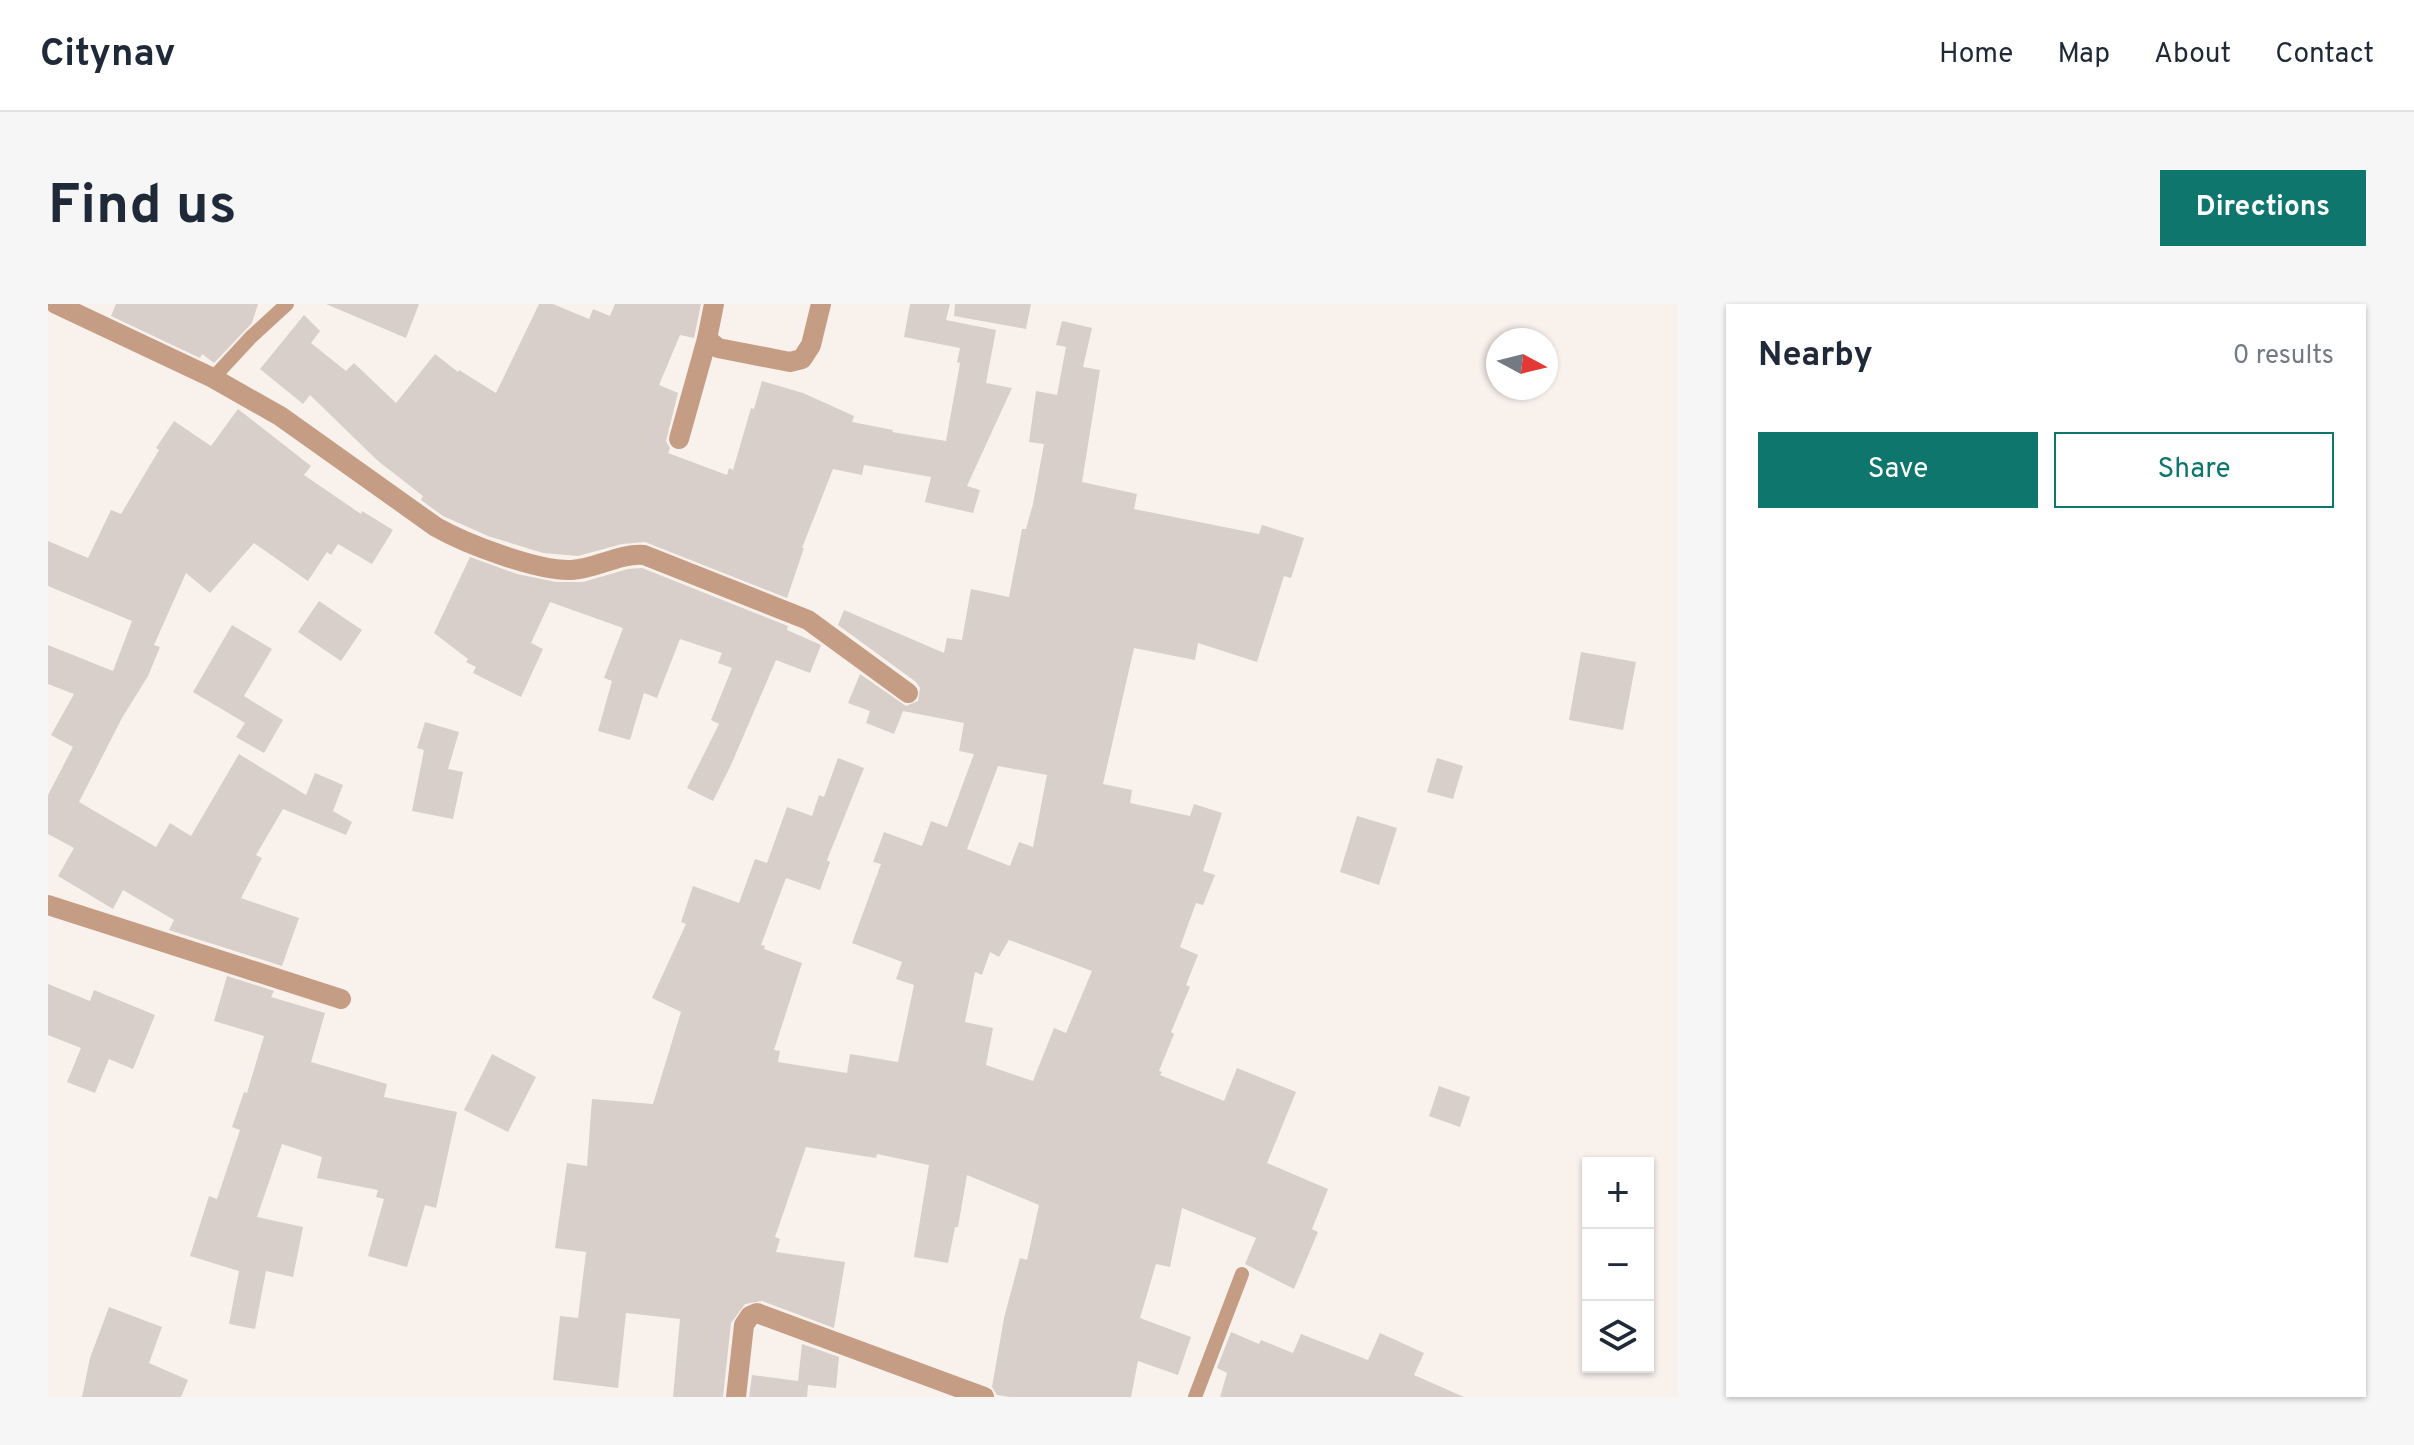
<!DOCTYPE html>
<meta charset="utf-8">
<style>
body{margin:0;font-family:Overpass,sans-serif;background:#f6f6f7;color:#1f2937}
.controls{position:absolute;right:24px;bottom:24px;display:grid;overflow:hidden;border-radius:0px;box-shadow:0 2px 6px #0004}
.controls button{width:72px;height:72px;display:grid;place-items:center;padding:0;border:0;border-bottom:2px solid #e0e1e3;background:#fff;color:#1f2937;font:40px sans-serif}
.compass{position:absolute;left:1438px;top:24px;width:72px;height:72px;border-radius:50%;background:#fff;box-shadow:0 2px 6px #0004;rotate:97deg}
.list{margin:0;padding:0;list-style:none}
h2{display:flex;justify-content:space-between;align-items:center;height:104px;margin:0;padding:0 32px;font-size:34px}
h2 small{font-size:26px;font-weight:400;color:#747a83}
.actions{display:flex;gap:16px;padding:24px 32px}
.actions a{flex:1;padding:18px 0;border:2px solid #0f766e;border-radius:0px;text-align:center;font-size:28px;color:#0f766e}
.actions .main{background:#0f766e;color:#fff}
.icon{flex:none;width:44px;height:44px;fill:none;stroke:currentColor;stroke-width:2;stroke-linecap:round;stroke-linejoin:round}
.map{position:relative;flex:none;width:1630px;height:1093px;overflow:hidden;border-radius:0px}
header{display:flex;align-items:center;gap:48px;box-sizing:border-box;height:112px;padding:0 40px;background:#fff;border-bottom:2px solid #e0e1e3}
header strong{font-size:38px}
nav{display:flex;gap:44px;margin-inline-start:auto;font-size:28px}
.intro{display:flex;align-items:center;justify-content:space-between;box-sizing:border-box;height:192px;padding:0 48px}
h1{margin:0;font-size:56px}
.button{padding:20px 36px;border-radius:0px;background:#0f766e;color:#fff;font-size:28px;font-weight:700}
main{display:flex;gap:48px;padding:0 48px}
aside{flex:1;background:#fff;border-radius:0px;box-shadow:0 2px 6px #0004}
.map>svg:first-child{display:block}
</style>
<header>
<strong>Citynav</strong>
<nav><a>Home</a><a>Map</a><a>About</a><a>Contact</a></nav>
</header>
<div class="intro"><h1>Find us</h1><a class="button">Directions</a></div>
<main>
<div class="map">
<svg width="1630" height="1093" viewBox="0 0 1630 1093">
<rect width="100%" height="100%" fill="#f9f1ec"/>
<g fill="#d8cfcb" fill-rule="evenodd">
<path d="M 68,0 L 210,0 L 204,19 L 166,59 L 154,50 L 152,54 L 63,12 Z"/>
<path d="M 278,0 L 371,0 L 358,34 Z"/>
<path d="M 491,0 L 505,0 L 541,15 L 545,5 L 562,12 L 567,0 L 653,0 L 646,34 L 632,31 L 611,81 L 630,89 L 618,137 L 622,144 L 620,149 L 679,171 L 681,164 L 685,166 L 703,104 L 706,105 L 714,77 L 755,89 L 806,112 L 804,118 L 845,126 L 844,128 L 898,137 L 912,59 L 909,58 L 912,44 L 856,33 L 862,0 L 902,0 L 898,16 L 948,26 L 938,79 L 964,84 L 919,182 L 932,186 L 925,209 L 877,198 L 883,173 L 816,161 L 814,171 L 785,165 L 754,244 L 756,244 L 739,294 L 597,238 L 574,240 L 530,252 L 495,249 L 440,232 L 395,212 L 373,196 L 375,192 L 330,157 L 262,91 L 255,100 L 212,65 L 256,11 L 272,27 L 263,39 L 298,67 L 306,59 L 348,99 L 387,50 L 410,68 L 411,66 L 448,89 Z"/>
<path d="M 907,0 L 983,0 L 978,25 L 906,12 Z"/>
<path d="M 1014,17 L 1044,24 L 1035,63 L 1052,66 L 1034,178 L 1089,190 L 1086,205 L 1211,230 L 1214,221 L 1256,234 L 1243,274 L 1236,272 L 1209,358 L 1150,339 L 1147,356 L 1086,344 L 1055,480 L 1084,486 L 1082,499 L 1142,512 L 1146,500 L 1174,509 L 1155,567 L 1167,571 L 1155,601 L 1148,599 L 1132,643 L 1150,651 L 1138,681 L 1142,683 L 1123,728 L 1126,730 L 1111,767 L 1114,768 L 1112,771 L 1176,797 L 1189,764 L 1248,788 L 1219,859 L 1280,885 L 1264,925 L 1270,928 L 1246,985 L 1197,960 L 1208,934 L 1134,904 L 1122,963 L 1108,960 L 1092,1014 L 1143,1033 L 1130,1071 L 1090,1057 L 1083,1093 L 962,1093 L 949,1091 L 944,1083 L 956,1014 L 972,954 L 979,956 L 991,901 L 919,871 L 910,923 L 907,923 L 900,959 L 866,953 L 881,861 L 829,850 L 828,854 L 758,843 L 727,933 L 732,935 L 728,948 L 797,958 L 786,1024 L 714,997 L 697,1000 L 683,1019 L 675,1093 L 625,1093 L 632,1015 L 578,1009 L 570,1084 L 505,1076 L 512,1012 L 530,1014 L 538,948 L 507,944 L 519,859 L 539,862 L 544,795 L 605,800 L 633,708 L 604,694 L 638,620 L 633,618 L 645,582 L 691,599 L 707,555 L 719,559 L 739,503 L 764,512 L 771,491 L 776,493 L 790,454 L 816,464 L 779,556 L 782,558 L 772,586 L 738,574 L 713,641 L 717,642 L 716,645 L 754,659 L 726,746 L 732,747 L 730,758 L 799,769 L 802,750 L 850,758 L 866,681 L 848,675 L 854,658 L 804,639 L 833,560 L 825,558 L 836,528 L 874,542 L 883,517 L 899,523 L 926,450 L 911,447 L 916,419 L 855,407 L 846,430 L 818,419 L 822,407 L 800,399 L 812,370 L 858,402 L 870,397 L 872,384 L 868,378 L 790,321 L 796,306 L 896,349 L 899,334 L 914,336 L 923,285 L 961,293 L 974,225 L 978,225 L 985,200 L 996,140 L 981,138 L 988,87 L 1009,91 L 1018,43 L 1008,41 ZM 950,462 L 999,471 L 985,543 L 971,538 L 962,562 L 919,545 ZM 961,636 L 1044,667 L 1018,729 L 1006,724 L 985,777 L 938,761 L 945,724 L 917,718 L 927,668 L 934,671 L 942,648 L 951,653 Z"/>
<path d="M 190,105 L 263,162 L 256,171 L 313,210 L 314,207 L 345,226 L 324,260 L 290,240 L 283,251 L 279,248 L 260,277 L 206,239 L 162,289 L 138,269 L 106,341 L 112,343 L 100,372 L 74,414 L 31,498 L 108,543 L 122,519 L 143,532 L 191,450 L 258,491 L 267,469 L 295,481 L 285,507 L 304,518 L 298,531 L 235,505 L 208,551 L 214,554 L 193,594 L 251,614 L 234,662 L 121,626 L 126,616 L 75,586 L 65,605 L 10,572 L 26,544 L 0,530 L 0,491 L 25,443 L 3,431 L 26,390 L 0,380 L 0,341 L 65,367 L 84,317 L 0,282 L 0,237 L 40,254 L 63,206 L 73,210 L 111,146 L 108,144 L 126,117 L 163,142 Z"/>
<path d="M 422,253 L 469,270 L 508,278 L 535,278 L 580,265 L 594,264 L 740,322 L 739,326 L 773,341 L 762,369 L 728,356 L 683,461 L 665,497 L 639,484 L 671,420 L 663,416 L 684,364 L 670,359 L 674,349 L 632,335 L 609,394 L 596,389 L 582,436 L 550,427 L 564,377 L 556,374 L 575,324 L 502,298 L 483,339 L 495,345 L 473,393 L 425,369 L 428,363 L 418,358 L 420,355 L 386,329 Z"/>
<path d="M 271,297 L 314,326 L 293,357 L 250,328 Z"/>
<path d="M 184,321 L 224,345 L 196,392 L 235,416 L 216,449 L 188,433 L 197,419 L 145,388 Z"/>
<path d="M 1533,348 L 1588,358 L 1575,426 L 1521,416 Z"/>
<path d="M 377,418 L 411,428 L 400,465 L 415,468 L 405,515 L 364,507 L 376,446 L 369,444 Z"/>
<path d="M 1389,454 L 1415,462 L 1405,495 L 1379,488 Z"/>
<path d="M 1309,512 L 1349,524 L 1331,581 L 1292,568 Z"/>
<path d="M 179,672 L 226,687 L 223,693 L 277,709 L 263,758 L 339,780 L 336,793 L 409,808 L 388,904 L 377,901 L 359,963 L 320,952 L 336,895 L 328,893 L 330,886 L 269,874 L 274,853 L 234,840 L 209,913 L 255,923 L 245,973 L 218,967 L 207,1025 L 181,1020 L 191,967 L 142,952 L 161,892 L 169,895 L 192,826 L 184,823 L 196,788 L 199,789 L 216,732 L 166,717 Z"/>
<path d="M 0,680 L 42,697 L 46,686 L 107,711 L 85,765 L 61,755 L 47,789 L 19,778 L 33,744 L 0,731 Z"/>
<path d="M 444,750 L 488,773 L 460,828 L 416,806 Z"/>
<path d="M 1391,782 L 1422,793 L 1412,823 L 1381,812 Z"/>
<path d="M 61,1003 L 114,1023 L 101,1059 L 140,1076 L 133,1093 L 34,1093 L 42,1054 Z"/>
<path d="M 1183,1028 L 1211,1040 L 1213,1036 L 1245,1049 L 1253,1030 L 1320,1056 L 1332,1029 L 1376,1049 L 1366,1071 L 1416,1093 L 1172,1093 L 1179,1069 L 1169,1064 Z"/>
<path d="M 754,1040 L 791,1053 L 788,1084 L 760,1081 L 759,1093 L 701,1093 L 704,1071 L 750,1077 Z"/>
</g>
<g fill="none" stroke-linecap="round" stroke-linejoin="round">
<g stroke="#c59c84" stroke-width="14">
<path d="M 165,74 L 203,33 L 239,0"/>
<path d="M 1147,1093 L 1194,970"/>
</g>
<g stroke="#c59c84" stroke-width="20">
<path d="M 8,0 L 165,74 L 232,112 L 388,223 C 418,240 489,267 523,266 C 549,265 570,249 596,251 L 760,316 L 860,389"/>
<path d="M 666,0 L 659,35 L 670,44 L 742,58 L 754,55 L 763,41 L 773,0"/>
<path d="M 631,135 L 659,35"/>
<path d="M 0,601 L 293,695"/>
<path d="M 688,1093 L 696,1021 L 702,1012 L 709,1009 L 936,1093"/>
</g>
</g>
</svg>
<div class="controls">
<button>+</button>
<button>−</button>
<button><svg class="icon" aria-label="layers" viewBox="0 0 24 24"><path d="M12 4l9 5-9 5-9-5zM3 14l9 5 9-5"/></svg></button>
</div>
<svg class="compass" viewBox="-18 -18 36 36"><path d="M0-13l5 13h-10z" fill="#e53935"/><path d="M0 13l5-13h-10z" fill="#747a83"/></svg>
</div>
<aside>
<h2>Nearby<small>0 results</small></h2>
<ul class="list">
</ul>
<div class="actions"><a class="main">Save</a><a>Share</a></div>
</aside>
</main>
